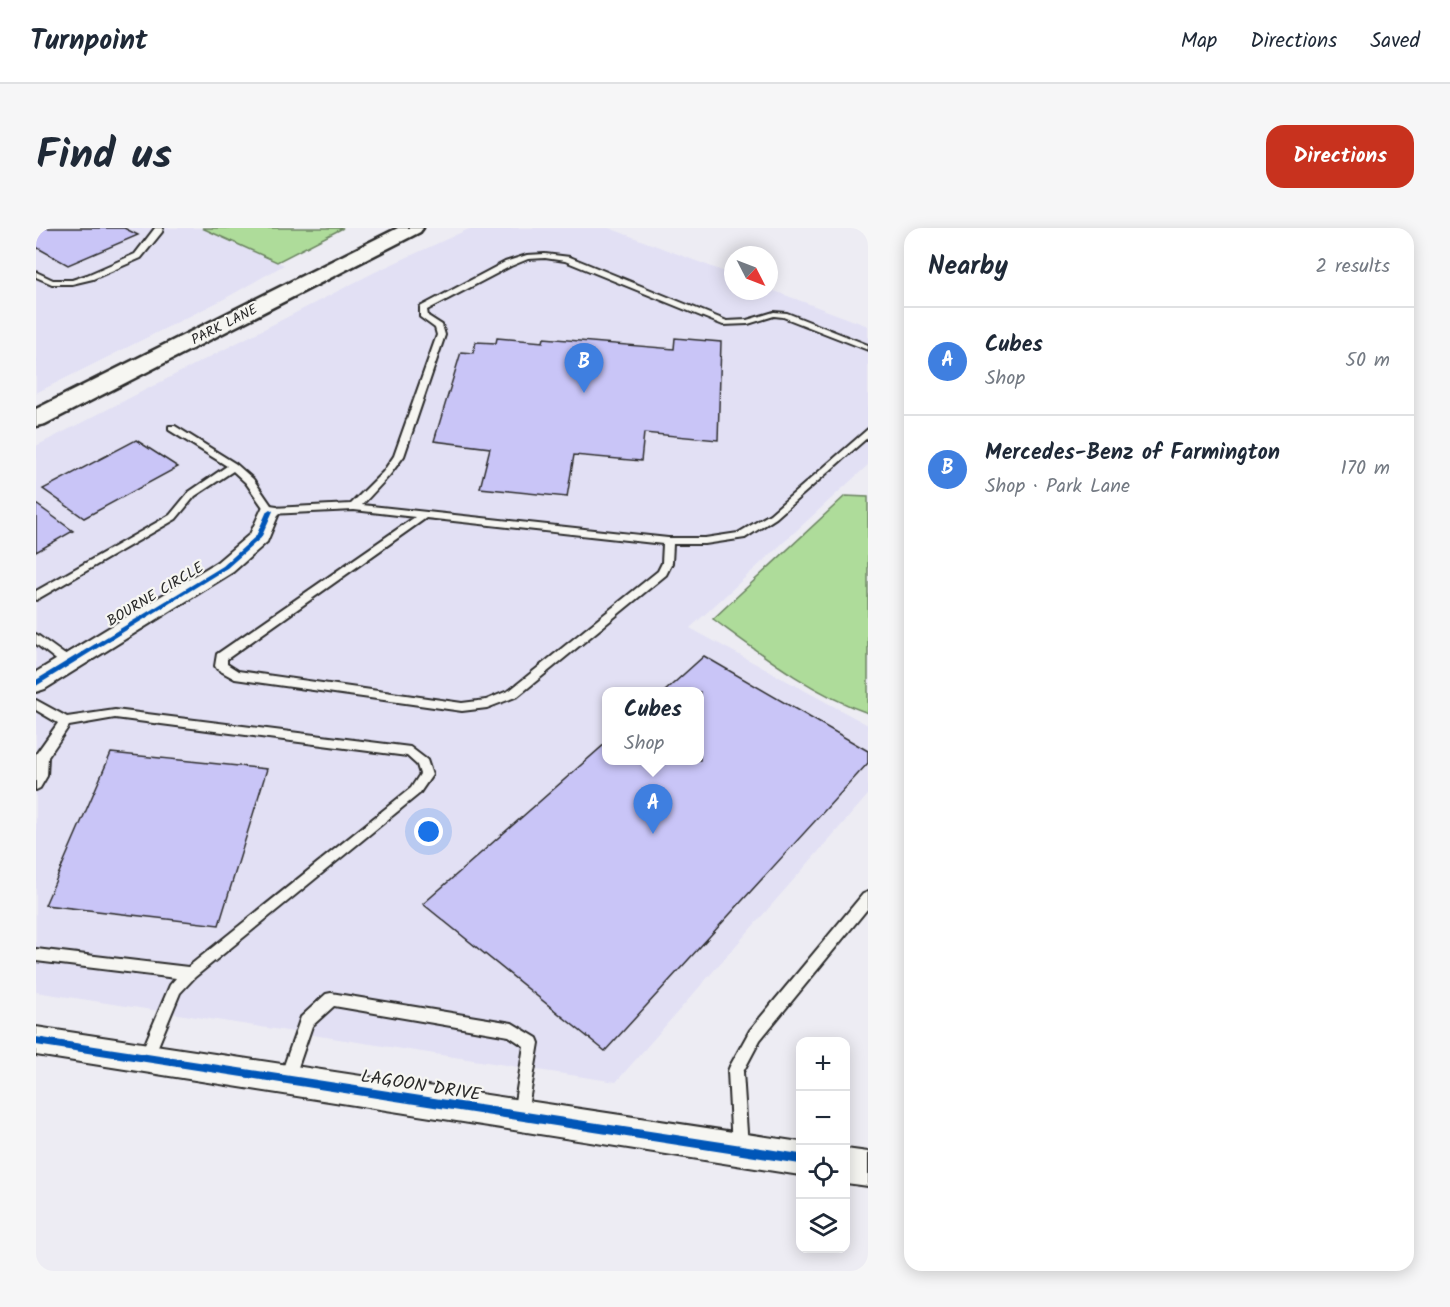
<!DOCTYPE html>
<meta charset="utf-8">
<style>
body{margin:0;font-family:Kalam,sans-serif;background:#f6f6f7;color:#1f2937}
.controls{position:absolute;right:18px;bottom:18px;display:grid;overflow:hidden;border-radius:12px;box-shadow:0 3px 15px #0003}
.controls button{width:54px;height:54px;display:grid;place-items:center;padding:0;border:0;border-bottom:2px solid #e0e1e3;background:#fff;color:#1f2937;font:30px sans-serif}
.compass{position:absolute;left:688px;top:18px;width:54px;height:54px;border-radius:50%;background:#fff;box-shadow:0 3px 15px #0003;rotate:132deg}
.you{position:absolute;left:393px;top:604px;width:21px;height:21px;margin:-15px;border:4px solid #fff;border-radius:50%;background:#1a73e8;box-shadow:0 0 0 9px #1a73e833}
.badge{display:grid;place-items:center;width:39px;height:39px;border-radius:50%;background:#c8321e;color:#fff;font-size:20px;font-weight:700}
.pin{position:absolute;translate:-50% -50px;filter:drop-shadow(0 2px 3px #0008)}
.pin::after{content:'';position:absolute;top:32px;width:21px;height:18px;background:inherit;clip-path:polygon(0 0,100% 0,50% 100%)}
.popup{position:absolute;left:566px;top:459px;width:102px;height:78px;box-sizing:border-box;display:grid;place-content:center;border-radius:12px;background:#fff;filter:drop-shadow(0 2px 4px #0005);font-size:20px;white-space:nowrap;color:#747a83}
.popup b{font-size:22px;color:#1f2937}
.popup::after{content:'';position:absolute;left:50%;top:100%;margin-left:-12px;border:12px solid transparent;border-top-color:#fff}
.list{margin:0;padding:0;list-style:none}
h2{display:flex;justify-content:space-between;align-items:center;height:78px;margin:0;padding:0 24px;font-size:26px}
h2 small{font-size:20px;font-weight:400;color:#747a83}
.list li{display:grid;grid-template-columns:39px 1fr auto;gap:18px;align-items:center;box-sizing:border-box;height:108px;padding:0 24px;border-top:2px solid #e0e1e3}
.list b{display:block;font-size:22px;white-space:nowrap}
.list p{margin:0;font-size:20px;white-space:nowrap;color:#747a83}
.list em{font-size:20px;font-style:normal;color:#747a83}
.icon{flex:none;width:33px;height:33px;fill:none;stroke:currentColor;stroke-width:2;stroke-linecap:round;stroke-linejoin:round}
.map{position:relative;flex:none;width:832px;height:1043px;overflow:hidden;border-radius:18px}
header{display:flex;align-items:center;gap:36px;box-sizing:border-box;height:84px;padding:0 30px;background:#fff;border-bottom:2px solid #e0e1e3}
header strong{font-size:28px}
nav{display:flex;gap:33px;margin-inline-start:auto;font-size:21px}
.intro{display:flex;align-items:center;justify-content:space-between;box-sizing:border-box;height:144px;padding:0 36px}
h1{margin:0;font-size:42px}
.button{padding:15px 27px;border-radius:18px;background:#c8321e;color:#fff;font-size:21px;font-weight:700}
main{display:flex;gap:36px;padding:0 36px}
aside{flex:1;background:#fff;border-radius:18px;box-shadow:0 3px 15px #0003}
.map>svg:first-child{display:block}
</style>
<header>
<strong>Turnpoint</strong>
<nav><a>Map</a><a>Directions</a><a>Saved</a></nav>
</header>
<div class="intro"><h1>Find us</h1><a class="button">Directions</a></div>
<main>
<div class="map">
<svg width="832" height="1043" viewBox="0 0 832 1043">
<rect width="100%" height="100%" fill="#edecf3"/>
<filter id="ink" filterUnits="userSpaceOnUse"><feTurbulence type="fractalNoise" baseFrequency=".0167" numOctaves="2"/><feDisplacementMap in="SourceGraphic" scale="12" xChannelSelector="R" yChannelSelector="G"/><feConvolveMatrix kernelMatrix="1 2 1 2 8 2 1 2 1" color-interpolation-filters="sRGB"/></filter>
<g filter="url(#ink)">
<g fill="#e2e0f4" fill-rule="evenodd">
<path d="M 0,0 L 166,0 L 248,37 L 188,71 L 0,165 Z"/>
<path d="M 435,0 L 573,0 L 697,47 L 697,63 L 733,63 L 733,61 L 832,98 L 832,237 L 654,400 L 832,497 L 832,567 L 580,854 L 0,764 L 0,218 L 339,44 ZM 570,464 L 664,464 L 664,532 L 570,532 Z"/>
</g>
<g fill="#aedc9a" stroke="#6c8462" stroke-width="1.5">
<path d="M 166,0 L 307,0 L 241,34 Z"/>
<path d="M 809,268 L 832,269 L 832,485 C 775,465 725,426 677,391 Z"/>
</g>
<g fill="#c9c5f7" stroke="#2b2b2b" stroke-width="1.5">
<path d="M 0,0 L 88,0 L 102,7 L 32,37 L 0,19 Z"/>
<path d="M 461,110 L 507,114 L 508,110 L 638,121 L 639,110 L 685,114 L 682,212 L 608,205 L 605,233 L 538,227 L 531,269 L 444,260 L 454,220 L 398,213 L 425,124 L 437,125 L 440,114 L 460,115 Z"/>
<path d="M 100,212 L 142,239 L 48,290 L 7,261 Z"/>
<path d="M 0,276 L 37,303 L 0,324 Z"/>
<path d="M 668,428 L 832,523 L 832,535 L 569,823 L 387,676 L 570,515 L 570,532 L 664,532 L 664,464 L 628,464 Z"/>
<path d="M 75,525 L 231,541 L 183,697 L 9,677 Z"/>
</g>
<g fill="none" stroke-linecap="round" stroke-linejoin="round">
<g stroke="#2b2b2b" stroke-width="4">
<g id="lane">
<path d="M 119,0 L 127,0 L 126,4 L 105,30 L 57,51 L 36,56 L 16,56 L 0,49 L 0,44 L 17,52 L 36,52 L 51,47 L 99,26 Z"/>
<path d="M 509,26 L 534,29 L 691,93 L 711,92 L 738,84 L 751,85 L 832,117 L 832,122 L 747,89 L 738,88 L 712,96 L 687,97 L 529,33 L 509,30 L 492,31 L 475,38 L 391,82 L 392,88 L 406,97 L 409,107 L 368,228 L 353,248 L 326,277 L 632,310 L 669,310 L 702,305 L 734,286 L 832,201 L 832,209 L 740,290 L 709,310 L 669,316 L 637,316 L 636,335 L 630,347 L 482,468 L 451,480 L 426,483 L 199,451 L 181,441 L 179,438 L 181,426 L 379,289 L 318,282 L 234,286 L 231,285 L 210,255 L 197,243 L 159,268 L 140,291 L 0,372 L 0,363 L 134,287 L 153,264 L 191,238 L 133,202 L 133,198 L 139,198 L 200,236 L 217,251 L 237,280 L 315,276 L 347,244 L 358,228 L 401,107 L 399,100 L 384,89 L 384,79 L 469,34 L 491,27 ZM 390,290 L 627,316 L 626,335 L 622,343 L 474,462 L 450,472 L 426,475 L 202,443 L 191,436 L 191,431 Z"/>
<path d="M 0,406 L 36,432 L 38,435 L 36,438 L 28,438 L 0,416 Z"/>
<path d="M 0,472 L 31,489 L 79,482 L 374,519 L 391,532 L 396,547 L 383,566 L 159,749 L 144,765 L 115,835 L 110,837 L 105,835 L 103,830 L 134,757 L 140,750 L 0,733 L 0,721 L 152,739 L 375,560 L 384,546 L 381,537 L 371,528 L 79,490 L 33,498 L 12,529 L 11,548 L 4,560 L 0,562 L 0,526 L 22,495 L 0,482 Z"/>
<path d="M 832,664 L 832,680 L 724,812 L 707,844 L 712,920 L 710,925 L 704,928 L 698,925 L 696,920 L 692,843 L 694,838 L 714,802 L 827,666 Z"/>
<path d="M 295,765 L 476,795 L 501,810 L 503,815 L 490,891 L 485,893 L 480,891 L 477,886 L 488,818 L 473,808 L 298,778 L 276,798 L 256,857 L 251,859 L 246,857 L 243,852 L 265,789 L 290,766 Z"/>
</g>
</g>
<g stroke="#2b2b2b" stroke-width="4">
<g id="street">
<path d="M 234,277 L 241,278 L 244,283 L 231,314 L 197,344 L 9,461 L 0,464 L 0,444 L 181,334 L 214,306 L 227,278 Z"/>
<path d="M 0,799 L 764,914 L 764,947 L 0,827 Z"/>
<path d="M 810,921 L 832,924 L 832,958 L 810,955 Z"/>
</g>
</g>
<g stroke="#2b2b2b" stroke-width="5">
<path id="secondary" d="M 362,0 L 387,0 L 384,4 L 9,196 L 0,198 L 0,181 Z"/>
</g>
<use href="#lane" fill="#f6f6f2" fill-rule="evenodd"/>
<use href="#street" fill="#f6f6f2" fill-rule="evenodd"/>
<use href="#secondary" fill="#f6f6f2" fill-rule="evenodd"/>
<g stroke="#f6f6f2" stroke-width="3">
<g id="cycleway">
<path d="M 234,281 L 237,283 L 225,310 L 191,340 L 0,458 L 0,452 L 187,338 L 220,308 L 231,283 Z"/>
<path d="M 0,809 L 764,926 L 764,936 L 0,817 Z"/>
</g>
</g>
<use href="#cycleway" fill="#0057b8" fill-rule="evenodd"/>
</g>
</g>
<g text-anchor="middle" stroke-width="4.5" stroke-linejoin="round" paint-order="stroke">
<g font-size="14" fill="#2b2b2b" stroke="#f6f6f2">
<text transform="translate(188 96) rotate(-27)" y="5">PARK LANE</text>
</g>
<g font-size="15" fill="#2b2b2b" stroke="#f6f6f2">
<text transform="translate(119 366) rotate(-31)" y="5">BOURNE CIRCLE</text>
</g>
<g font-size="18" fill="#2b2b2b" stroke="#f6f6f2">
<text transform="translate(385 857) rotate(9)" y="6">LAGOON DRIVE</text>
</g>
</g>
</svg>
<div class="controls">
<button>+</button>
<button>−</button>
<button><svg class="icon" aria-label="locate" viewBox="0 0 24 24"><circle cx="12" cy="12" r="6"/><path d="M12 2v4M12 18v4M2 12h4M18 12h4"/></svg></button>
<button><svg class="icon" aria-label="layers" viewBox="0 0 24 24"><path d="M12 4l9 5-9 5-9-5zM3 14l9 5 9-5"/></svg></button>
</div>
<svg class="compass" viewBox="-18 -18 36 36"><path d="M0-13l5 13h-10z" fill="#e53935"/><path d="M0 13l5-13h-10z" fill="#747a83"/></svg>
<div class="you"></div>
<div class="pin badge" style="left:617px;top:606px;background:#3f7fe0">A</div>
<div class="popup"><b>Cubes</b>Shop</div>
<div class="pin badge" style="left:548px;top:165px;background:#3f7fe0">B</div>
</div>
<aside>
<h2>Nearby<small>2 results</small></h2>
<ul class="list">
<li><span class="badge" style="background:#3f7fe0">A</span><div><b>Cubes</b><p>Shop</p></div><em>50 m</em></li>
<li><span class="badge" style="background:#3f7fe0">B</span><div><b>Mercedes-Benz of Farmington</b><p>Shop · Park Lane</p></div><em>170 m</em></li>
</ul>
</aside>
</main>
